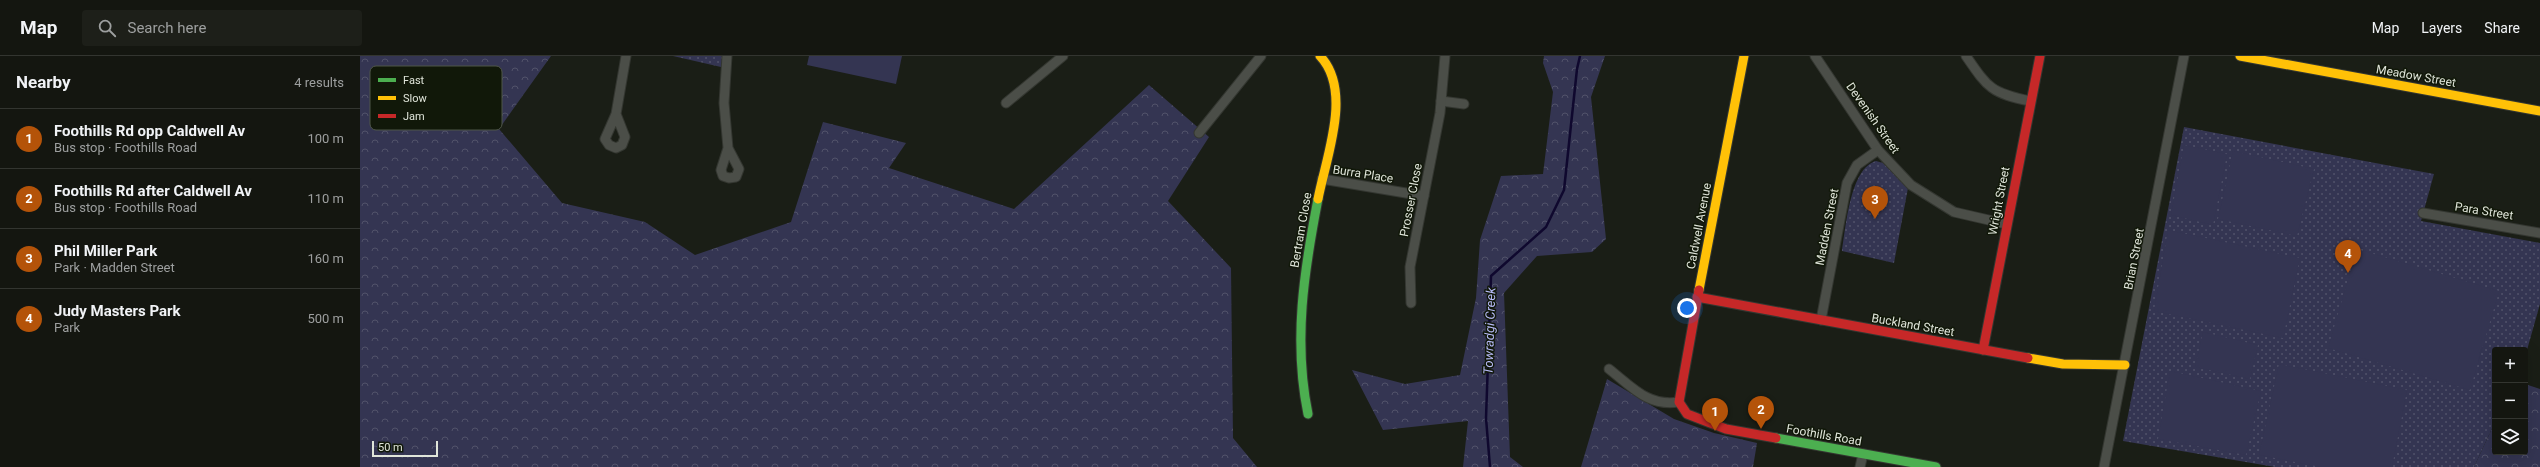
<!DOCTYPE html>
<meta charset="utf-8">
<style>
body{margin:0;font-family:Roboto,sans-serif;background:#1d1f19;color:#f1f3f6}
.controls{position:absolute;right:12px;bottom:12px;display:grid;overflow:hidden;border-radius:4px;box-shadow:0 4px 16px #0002}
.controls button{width:36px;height:36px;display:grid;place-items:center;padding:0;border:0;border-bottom:1px solid #333530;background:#141610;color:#f1f3f6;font:20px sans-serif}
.scale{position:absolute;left:12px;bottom:10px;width:66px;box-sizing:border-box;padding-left:4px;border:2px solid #e0e5da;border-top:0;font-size:11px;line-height:14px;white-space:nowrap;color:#e0e5da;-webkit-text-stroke:3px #111809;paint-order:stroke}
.you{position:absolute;left:1327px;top:252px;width:14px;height:14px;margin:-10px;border:3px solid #fff;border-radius:50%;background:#1a73e8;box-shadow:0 0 0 6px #1a73e833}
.badge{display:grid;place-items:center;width:26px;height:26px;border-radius:50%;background:#b45309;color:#fff;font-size:13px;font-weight:700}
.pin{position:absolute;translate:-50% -33px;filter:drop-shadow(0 1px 2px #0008)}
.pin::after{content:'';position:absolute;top:21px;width:14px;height:12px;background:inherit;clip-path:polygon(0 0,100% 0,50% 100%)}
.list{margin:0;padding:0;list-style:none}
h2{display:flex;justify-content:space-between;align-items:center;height:52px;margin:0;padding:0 16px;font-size:17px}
h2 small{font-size:13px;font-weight:400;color:#9d9f9f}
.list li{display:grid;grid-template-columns:26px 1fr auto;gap:12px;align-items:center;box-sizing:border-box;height:60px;padding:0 16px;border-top:1px solid #333530}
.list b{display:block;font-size:15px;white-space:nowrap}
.list p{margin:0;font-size:13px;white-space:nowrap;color:#9d9f9f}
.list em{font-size:13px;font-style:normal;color:#9d9f9f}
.icon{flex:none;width:22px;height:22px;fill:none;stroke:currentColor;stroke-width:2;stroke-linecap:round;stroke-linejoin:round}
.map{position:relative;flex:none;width:2180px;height:411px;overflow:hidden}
header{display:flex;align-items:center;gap:24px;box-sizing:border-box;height:56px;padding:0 20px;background:#141610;border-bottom:1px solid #333530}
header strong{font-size:19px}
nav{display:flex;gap:22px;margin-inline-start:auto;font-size:14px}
.search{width:280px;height:36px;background:#1d1f19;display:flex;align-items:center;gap:10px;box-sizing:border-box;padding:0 14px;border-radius:4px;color:#9d9f9f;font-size:15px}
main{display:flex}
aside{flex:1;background:#141610}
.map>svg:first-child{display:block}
</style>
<header>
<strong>Map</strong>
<div class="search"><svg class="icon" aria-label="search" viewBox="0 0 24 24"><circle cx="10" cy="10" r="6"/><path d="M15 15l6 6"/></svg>Search here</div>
<nav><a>Map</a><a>Layers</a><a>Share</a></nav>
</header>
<main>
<aside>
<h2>Nearby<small>4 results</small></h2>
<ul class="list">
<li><span class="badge">1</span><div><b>Foothills Rd opp Caldwell Av</b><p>Bus stop · Foothills Road</p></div><em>100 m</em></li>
<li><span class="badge">2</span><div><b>Foothills Rd after Caldwell Av</b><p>Bus stop · Foothills Road</p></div><em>110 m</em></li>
<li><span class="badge">3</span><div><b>Phil Miller Park</b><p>Park · Madden Street</p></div><em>160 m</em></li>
<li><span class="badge">4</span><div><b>Judy Masters Park</b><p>Park</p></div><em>500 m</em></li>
</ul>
</aside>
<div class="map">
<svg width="2180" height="411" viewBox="0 0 2180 411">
<defs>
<pattern id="grass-dots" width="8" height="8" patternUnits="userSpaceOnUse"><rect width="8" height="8" fill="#343552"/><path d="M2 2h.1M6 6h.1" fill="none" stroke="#51526a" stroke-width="1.8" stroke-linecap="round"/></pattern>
<pattern id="forest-crowns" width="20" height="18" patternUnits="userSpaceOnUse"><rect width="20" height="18" fill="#343552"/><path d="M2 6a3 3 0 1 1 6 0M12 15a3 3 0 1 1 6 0" fill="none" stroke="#51526a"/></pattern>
</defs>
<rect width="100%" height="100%" fill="#1a1e16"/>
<g fill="url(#grass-dots)">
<path d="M 313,0 L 363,0 L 361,11 Z"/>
<path d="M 1824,71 L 2074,118 L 2061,165 L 2180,187 L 2180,248 L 2165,301 L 2165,294 L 2135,294 L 2135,366 L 2114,411 L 1915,411 L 1763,385 Z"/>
<path d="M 1516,105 L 1523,107 L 1548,132 L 1534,207 L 1482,195 C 1486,171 1490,112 1516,105 Z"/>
</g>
<g fill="url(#forest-crowns)">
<path d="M 0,0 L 191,0 L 139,73 L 202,147 L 285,166 L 335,199 L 431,166 L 463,66 L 546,87 L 529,112 L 654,153 L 789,29 L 849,81 L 808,145 L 871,212 L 873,382 L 897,411 L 0,411 Z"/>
<path d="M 1184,0 L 1245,0 L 1231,41 L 1246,183 L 1232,196 L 1177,200 L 1144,237 L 1150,401 L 1163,411 L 1103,411 L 1108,365 L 1023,374 L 992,314 L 1045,328 L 1100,319 L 1116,242 L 1120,184 L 1141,120 L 1183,118 L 1193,36 L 1183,7 Z"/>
<path d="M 1247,323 L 1314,363 L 1354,377 L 1397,387 L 1393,411 L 1221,411 Z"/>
<path d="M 2165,328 L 2180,333 L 2180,411 L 2114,411 L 2135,366 L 2135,396 L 2165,396 Z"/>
</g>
<g fill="#343552">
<path d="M 449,0 L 542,0 L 536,28 L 447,9 Z"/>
<path d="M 1824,89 L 1867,98 L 1853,169 L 1811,159 Z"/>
<path d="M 1873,95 L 1954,113 L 1937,180 L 1858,163 Z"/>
<path d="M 1808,174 L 1940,202 L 1923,282 L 1794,255 Z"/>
<path d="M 1997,193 L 2139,235 L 2110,334 L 1968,292 Z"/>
<path d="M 1843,276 L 1898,289 L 1890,323 L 1835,311 Z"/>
<path d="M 1919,308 L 2047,334 L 2032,411 L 1961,411 L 1899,399 Z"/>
<path d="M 1810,315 L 1901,335 L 1886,399 L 1798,383 Z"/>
</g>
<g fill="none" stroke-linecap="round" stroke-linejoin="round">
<path stroke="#0f082e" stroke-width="2.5" d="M 1130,411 L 1126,362 L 1131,220 L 1186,171 L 1204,134 L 1217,13 L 1220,0"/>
<g stroke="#343731" stroke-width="11">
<g id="street">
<path d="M 367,0 L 364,47 L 368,92 L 379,113 L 376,121 L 369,122 L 363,120 L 361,114 L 368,92"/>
<path d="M 1455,0 L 1518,94 L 1551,129 L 1594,156 L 1646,168"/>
<path d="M 1606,0 C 1628,32 1631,37 1670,45"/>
<path d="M 1081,45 L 1104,48"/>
<path d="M 646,47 L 703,0"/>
<path d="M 256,58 L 265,81 L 262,89 L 256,92 L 249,89 L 245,83 L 256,58 L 266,0"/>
<path d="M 839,77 L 901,0"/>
<path d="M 962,123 L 1064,140"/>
<path d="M 2063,157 L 2180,177"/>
<path d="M 1051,247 L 1050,211 L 1080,57 L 1085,0"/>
<path d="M 1461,264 L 1487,127 L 1497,109 L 1518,94"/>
<path d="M 1249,313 C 1272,331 1288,351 1319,346"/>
<path d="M 1500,411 L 1503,398"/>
<path d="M 1744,411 L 1824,0"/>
</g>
</g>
<g stroke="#343731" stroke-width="11">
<g id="fast">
<path d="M 948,358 C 933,285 944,215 958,143"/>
<path d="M 1416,382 L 1576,411"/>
</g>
</g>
<g stroke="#343731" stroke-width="11">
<g id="slow">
<path d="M 1880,0 L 2180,55"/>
<path d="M 958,143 C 966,101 993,35 960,0"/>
<path d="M 1339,234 L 1384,0"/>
<path d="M 1668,302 L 1703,308 L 1765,309"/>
</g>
</g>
<g stroke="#343731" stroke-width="11">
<g id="jam">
<path d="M 1339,234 L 1319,346 L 1327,358 L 1366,373 L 1416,382"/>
<path d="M 1337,241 L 1668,302"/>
<path d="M 1623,294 L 1680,0"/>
</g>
</g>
<use href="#street" stroke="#4b4e48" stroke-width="9"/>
<use href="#fast" stroke="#4caf50" stroke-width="9"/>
<use href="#slow" stroke="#ffc107" stroke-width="9"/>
<use href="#jam" stroke="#c62828" stroke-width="9"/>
</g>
<g text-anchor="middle" stroke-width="3" stroke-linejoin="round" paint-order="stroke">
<g font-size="12" fill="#e0e5da" stroke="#111809">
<text transform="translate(2056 20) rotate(10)" y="4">Meadow Street</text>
<text transform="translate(1513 62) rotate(55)" y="4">Devenish Street</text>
<text transform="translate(1003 118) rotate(9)" y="4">Burra Place</text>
<text transform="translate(1051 144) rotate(-79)" y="4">Prosser Close</text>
<text transform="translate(1639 145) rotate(-79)" y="4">Wright Street</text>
<text transform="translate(2124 155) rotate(9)" y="4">Para Street</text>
<text transform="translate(1339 170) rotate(-79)" y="4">Caldwell Avenue</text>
<text transform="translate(1467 171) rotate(-79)" y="4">Madden Street</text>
<text transform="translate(941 174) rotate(-80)" y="4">Bertram Close</text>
<text transform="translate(1774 203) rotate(-79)" y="4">Brian Street</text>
<text transform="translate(1553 269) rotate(10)" y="4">Buckland Street</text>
<text transform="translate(1464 379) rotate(10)" y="4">Foothills Road</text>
</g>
<g font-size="13" font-style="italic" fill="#b8bbf8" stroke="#111809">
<text transform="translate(1129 275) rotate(-88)" y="5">Towradgi Creek</text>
</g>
</g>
<rect x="10" y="10" width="132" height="64" rx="6" fill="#111809" stroke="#4f5648" stroke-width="1"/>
<rect x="18" y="22" width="18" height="4" fill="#4caf50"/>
<rect x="18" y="40" width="18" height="4" fill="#ffc107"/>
<rect x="18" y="58" width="18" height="4" fill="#c62828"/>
<g font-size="11" fill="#e0e5da">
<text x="43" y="28">Fast</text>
<text x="43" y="46">Slow</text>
<text x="43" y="64">Jam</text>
</g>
</svg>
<div class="controls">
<button>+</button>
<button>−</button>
<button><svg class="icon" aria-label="layers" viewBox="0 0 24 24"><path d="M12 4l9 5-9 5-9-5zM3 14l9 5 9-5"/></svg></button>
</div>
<div class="scale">50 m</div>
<div class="you"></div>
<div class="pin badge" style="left:1355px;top:375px">1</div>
<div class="pin badge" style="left:1401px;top:373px">2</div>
<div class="pin badge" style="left:1515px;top:163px">3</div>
<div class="pin badge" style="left:1988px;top:217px">4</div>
</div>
</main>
